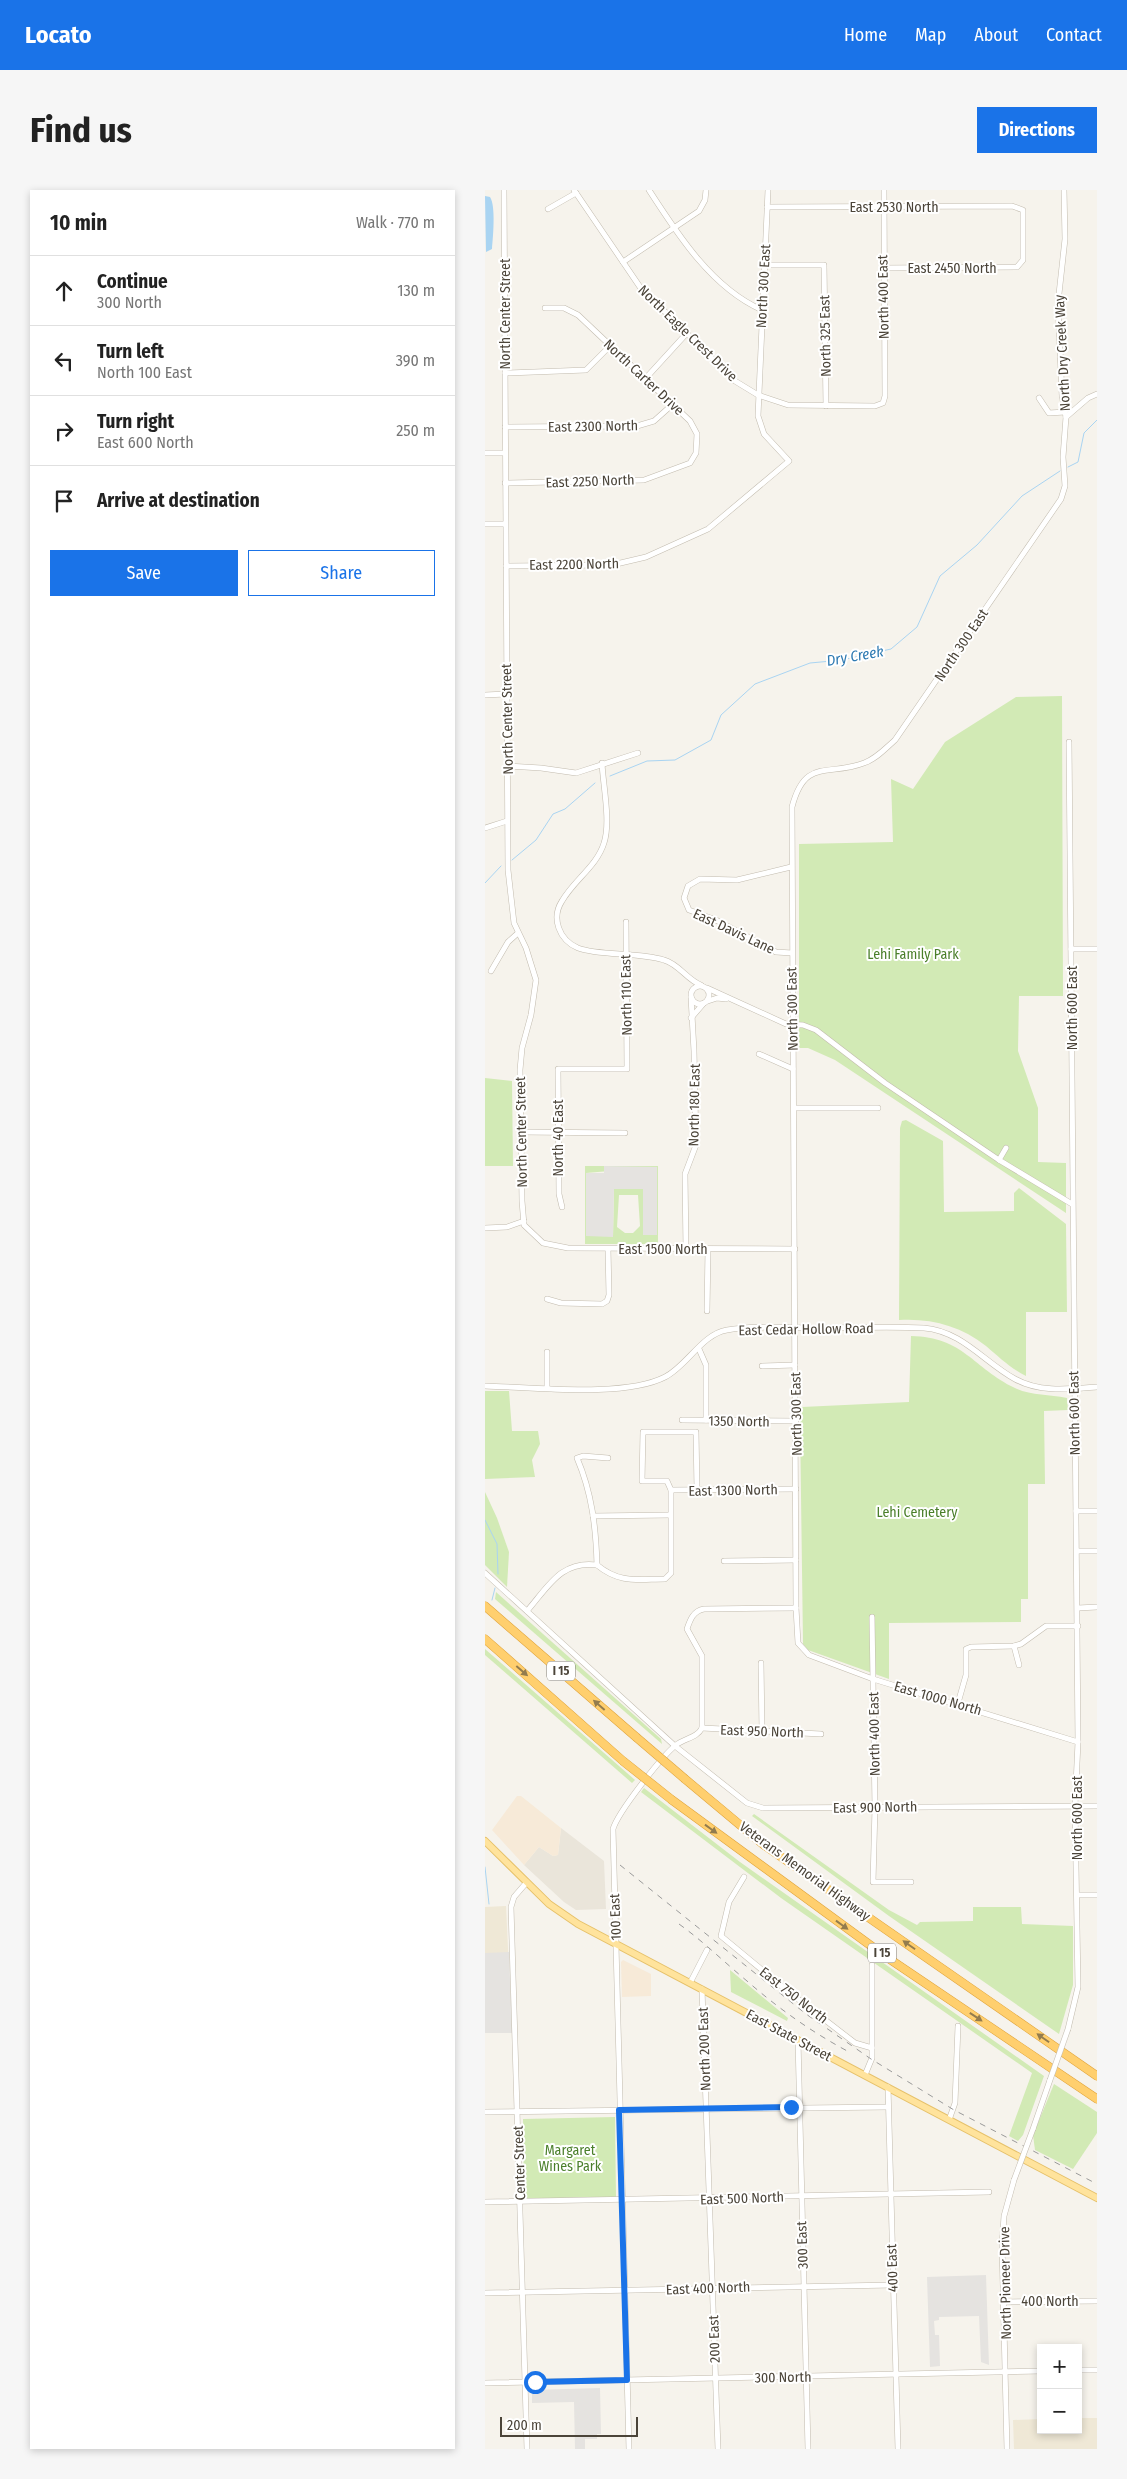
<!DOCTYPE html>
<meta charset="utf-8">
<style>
body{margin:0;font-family:"Fira Sans Condensed",sans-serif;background:#f6f6f6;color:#222}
.controls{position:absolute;right:15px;bottom:15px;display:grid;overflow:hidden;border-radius:0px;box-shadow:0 2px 8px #0003}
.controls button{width:45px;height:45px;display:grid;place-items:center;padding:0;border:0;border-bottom:1px solid #e0e0e0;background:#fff;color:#222;font:25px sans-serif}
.scale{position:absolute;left:15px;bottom:12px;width:138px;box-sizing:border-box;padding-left:5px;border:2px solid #4b4439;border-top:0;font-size:14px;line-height:18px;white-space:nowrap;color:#4b4439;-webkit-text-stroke:4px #fff;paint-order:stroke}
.stop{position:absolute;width:15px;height:15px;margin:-11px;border:4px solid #1a73e8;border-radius:50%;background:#fff}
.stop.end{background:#1a73e8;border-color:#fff;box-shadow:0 1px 5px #0008}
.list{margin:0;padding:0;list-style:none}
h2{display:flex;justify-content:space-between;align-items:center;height:65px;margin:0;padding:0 20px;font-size:21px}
h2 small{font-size:16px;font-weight:400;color:#767676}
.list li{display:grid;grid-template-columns:32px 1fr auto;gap:15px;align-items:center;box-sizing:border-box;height:70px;padding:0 20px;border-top:1px solid #e0e0e0}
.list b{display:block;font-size:19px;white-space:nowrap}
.list p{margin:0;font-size:16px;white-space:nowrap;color:#767676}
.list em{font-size:16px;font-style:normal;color:#767676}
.actions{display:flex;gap:10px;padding:15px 20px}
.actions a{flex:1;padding:11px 0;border:1px solid #1a73e8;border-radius:0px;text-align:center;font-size:18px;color:#1a73e8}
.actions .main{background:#1a73e8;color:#fff}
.icon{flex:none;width:28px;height:28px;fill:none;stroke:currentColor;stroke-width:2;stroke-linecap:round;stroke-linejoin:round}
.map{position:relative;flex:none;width:612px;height:2259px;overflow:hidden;border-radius:0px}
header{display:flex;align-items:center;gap:30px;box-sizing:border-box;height:70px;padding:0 25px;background:#1a73e8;color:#fff}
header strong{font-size:24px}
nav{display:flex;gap:28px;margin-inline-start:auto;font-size:18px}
.intro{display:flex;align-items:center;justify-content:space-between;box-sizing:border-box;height:120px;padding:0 30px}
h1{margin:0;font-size:35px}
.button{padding:12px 22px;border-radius:0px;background:#1a73e8;color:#fff;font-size:18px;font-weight:700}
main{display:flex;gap:30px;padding:0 30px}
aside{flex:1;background:#fff;border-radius:0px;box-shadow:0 2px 8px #0003}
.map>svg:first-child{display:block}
</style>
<header>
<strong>Locato</strong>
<nav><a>Home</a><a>Map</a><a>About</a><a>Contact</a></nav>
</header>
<div class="intro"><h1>Find us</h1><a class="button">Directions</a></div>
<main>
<aside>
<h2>10 min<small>Walk · 770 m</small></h2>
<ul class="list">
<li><svg class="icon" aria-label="ahead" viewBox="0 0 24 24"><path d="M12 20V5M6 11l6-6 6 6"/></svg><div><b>Continue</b><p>300 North</p></div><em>130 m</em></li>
<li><svg class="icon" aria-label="left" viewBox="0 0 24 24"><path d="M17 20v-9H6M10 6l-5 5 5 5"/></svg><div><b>Turn left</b><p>North 100 East</p></div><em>390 m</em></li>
<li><svg class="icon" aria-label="right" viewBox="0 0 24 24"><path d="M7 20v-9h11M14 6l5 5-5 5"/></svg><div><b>Turn right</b><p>East 600 North</p></div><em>250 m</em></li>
<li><svg class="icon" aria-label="arrive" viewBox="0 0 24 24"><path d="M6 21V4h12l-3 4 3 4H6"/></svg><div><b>Arrive at destination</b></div></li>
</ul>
<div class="actions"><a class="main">Save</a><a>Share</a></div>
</aside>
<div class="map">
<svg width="612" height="2259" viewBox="0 0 612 2259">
<rect width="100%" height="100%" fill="#f6f3ec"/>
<path fill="#eae5da" d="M 76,1638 L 119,1671 L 121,1719 L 91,1720 L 79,1712 L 39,1675 L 54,1657 L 68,1666 L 73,1665 Z"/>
<g fill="#f7ead8">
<path d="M 32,1606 L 36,1606 L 76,1638 L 73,1665 L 68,1666 L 54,1657 L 39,1675 L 7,1640 Z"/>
<path d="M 138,1770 L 166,1784 L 166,1806 L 137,1807 L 136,1772 Z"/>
</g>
<g fill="#efe8d6">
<path d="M 21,1716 L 27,1843 L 0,1843 L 0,1717 Z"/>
<path d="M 593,2228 L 612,2228 L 612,2259 L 529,2259 L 528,2230 L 556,2229 L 556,2240 L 593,2240 Z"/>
</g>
<g fill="#d2eab5" fill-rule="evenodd">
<path d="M 577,506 L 578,806 L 534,806 L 533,861 L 553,918 L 553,972 L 581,973 L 581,1023 L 350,870 L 323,858 L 314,858 L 314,654 L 408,652 L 406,589 L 428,599 L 460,552 L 531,507 Z"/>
<path d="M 0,888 L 27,891 L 28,976 L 0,976 Z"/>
<path d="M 421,930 L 458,951 L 459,1022 L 529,1021 L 529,1003 L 534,998 L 581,1034 L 582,1122 L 541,1122 L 541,1186 C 525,1178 514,1167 501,1156 C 476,1136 446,1128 414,1130 L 415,938 L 417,931 Z"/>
<path d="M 100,976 L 173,976 L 173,1054 L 100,1054 ZM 172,977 L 172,1045 L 158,1045 L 158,999 L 129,999 L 128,1046 L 101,1046 L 101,983 ZM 134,1005 L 153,1005 L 155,1036 L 148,1043 L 140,1043 L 132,1037 Z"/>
<path d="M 426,1146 C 479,1147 488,1178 530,1198 C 547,1206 564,1204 582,1208 L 583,1220 L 559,1221 L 560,1294 L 543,1294 L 543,1409 L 536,1409 L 536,1432 L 404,1433 L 404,1489 L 323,1460 L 318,1454 L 315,1230 L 317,1217 L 424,1212 Z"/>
<path d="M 0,1201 L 24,1201 L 27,1241 L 53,1241 L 55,1254 L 47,1270 L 50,1287 L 0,1289 Z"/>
<path d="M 0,1302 L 12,1328 L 24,1362 L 22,1397 L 0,1375 Z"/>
<path d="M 11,1402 L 176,1549 L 177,1554 L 10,1409 Z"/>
<path d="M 0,1459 L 150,1590 L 147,1593 L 0,1465 Z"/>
<path d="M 159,1598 L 255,1672 L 559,1886 L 538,1945 L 533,1951 L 524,1946 L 547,1883 L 296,1708 L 156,1602 Z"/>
<path d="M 269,1624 L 404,1720 L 432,1735 L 435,1732 L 488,1731 L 488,1717 L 536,1717 L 537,1734 L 588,1736 L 588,1795 L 574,1844 L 404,1726 L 267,1626 Z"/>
<path d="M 245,1780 L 303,1828 L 302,1831 L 246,1802 Z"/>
<path d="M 569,1894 L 612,1922 L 612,1943 L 588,1979 L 550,1960 L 548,1945 Z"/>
<path d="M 130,1927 L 131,2007 L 39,2009 L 38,1929 Z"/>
</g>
<g fill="#e5e3e0">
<path d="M 119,976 L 172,977 L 172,1045 L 158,1045 L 158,999 L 129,999 L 128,1047 L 101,1046 L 101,983 L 119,983 Z"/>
<path d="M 24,1762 L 27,1843 L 0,1843 L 0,1763 Z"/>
<path d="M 501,2085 L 504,2175 L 496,2172 L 494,2126 L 454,2127 L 454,2130 L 449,2131 L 450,2145 L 454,2145 L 455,2176 L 445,2177 L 442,2087 Z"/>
<path d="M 115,2198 L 116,2244 L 112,2244 L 112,2249 L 100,2249 L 100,2259 L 90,2259 L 89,2212 L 47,2213 L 47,2200 Z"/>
</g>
<path fill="#a9d4f2" d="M 0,6 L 5,7 C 11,16 8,47 7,59 L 1,62 Z"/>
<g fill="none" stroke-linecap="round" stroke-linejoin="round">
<g stroke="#a9d4f2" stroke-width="1">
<path d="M 583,277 L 593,272 L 599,243 L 612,230"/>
<path d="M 125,586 L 162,571 L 190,570 L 226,550 L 236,525 L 270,494 L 325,473 L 357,470 L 406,459 L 432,437 L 455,386 L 492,355 L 537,306 L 575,281"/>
<path d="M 27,670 L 51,650 L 68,624 L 80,619 L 110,593"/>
<path d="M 0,693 L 16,676"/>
<path d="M 0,1330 L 12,1354 L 13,1384"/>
<path d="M 7,1410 L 10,1398"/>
<path d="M 0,1677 L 4,1714"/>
</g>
<g stroke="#c2bbae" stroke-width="6">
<g id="minor">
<path d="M 19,0 L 23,680 L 29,733 L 41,758 L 51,790 L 46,825 L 37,858 L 35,880 L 37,1011 L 39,1035 L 58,1053 L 83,1058 L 310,1059"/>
<path d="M 89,0 L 155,97 L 250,191 L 273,205 L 303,215 L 390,216 L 398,213 L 400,206 L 399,0"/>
<path d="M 164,0 C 193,45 227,98 277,120"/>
<path d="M 579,0 L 580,49 L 573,113 L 577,206 L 581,227 L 578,267 L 580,296 L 576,309 L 410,550 C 401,558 391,569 379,573 C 343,587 320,567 307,617 L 311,1418 L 313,1453 L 324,1465 L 388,1489 L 593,1552"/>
<path d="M 282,17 L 527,16 L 538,20 L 538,70 L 532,77 L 398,78"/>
<path d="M 63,19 L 91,3"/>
<path d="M 138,72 L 214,21 L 220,10 L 221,0"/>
<path d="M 279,75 L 339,75 L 341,216"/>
<path d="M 20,183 L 101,180 L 125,156"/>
<path d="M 160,189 L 202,143"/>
<path d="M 554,208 L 564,223 L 580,222"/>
<path d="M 581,227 L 603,208 L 612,204"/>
<path d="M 20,237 L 152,236 L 169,231 L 188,214"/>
<path d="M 0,263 L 20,263"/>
<path d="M 20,293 L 159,290 L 205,273 L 211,263 L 212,244 L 205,231 L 93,125 L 79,118 L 60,118"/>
<path d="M 0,334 L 20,334"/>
<path d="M 21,376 L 127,375 L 161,367 L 223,339 L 304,271 L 279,244 L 273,226 L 283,0"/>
<path d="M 0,505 L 21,504"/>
<path d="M 117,573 C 118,595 126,632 119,653 C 112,676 89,690 77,711 C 66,728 74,750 93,758 C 114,766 153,762 179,770 C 194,774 202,790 216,795"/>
<path d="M 22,576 L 56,578 L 91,583 L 153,563"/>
<path d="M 0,638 L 22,631"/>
<path d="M 306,677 L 252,690 L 215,689 L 203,696 L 199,708 L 204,720 L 231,730 L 291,762 L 307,763"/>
<path d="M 586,759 L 612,759"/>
<path d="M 6,781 L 23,752 L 33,743"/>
<circle cx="215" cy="805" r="9"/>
<path d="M 222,798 L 301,834 L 318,835 L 331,840 L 400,893 L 514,970"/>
<path d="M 223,811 L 232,808 L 241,809"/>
<path d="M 206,828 L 218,814"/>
<path d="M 274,864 L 308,879"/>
<path d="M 309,918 L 393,918"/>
<path d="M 36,942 L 140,943"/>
<path d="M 521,958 L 514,970 L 587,1014"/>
<path d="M 77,1017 L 74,1004 L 73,879 L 142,879 L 141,732"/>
<path d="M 0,1038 L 22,1037 L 39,1031"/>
<path d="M 201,1060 L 200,984 L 211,955 L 209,861 L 206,807"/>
<path d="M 62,1109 L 76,1113 L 117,1114 L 122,1111 L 124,1105 L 123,1059"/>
<path d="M 222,1121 L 223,1060"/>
<path d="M 214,1159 L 221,1175 L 221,1230"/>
<path d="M 62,1162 L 62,1197"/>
<path d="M 277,1176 L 310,1175"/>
<path d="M 0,1196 C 47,1197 139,1208 180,1187 C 202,1176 217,1144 242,1140 C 270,1135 301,1138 329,1138 C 366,1138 403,1136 439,1138 C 477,1141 500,1173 530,1189 C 555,1203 585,1199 612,1197"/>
<path d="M 197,1230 L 311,1231"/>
<path d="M 186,1300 L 311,1299"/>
<path d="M 591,1321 L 612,1321"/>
<path d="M 108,1326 L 185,1325"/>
<path d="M 592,1361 L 612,1361"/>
<path d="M 239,1371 L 311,1370"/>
<path d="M 112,1375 C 135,1394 153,1389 180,1389 L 186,1383 L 186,1300 L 182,1291 L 157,1291 L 158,1242 L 211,1242 L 212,1300"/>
<path d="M 112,1375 C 111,1338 107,1303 92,1268 L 98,1266 L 123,1268"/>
<path d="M 0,1383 L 190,1556 L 262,1613 L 278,1618 L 612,1616"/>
<path d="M 593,1418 L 612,1417"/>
<path d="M 42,1421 C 63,1397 76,1370 112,1375"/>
<path d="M 387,1427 L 390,1617 L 388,1692 L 426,1692"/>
<path d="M 529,1456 L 534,1475"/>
<path d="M 276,1473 L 277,1541"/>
<path d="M 473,1513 L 481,1485 L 481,1459 L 486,1457 L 529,1456 L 536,1454 L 561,1436 L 593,1436"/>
<path d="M 217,1538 L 336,1544"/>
<path d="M 259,1687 L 244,1712 L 236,1746 L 300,1799 L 370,1853 L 387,1858"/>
<path d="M 592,1705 L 612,1705"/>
<path d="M 205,1793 L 222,1760"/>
<path d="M 217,1799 L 233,2259"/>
<path d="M 583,1839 L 593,1797 L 590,1616 L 593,1552 L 584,552"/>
<path d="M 313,1850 L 323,2259"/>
<path d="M 380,1885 L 387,1868 L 387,1775"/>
<path d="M 403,1897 L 413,2259"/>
<path d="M 0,1922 L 403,1917"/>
<path d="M 464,1930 L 470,1913 L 473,1836"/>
<path d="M 548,1939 L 565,1890"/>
<path d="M 0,2012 L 504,2002"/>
<path d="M 0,2103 L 408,2095"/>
<path d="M 519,2112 L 612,2111"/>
<path d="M 593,2180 L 612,2180"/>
<path d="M 0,2193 L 556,2181"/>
<path d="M 42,2259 L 26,1717 L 29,1707 L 42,1692"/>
<path d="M 144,2259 L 128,1639 C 133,1622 177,1566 191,1555 C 200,1548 212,1548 217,1538 L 217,1466 L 202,1439 C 205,1430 208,1421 219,1419 L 311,1418"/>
<path d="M 522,2259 L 517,2056 L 519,2026 L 529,1990"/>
</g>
</g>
<g stroke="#e6c16a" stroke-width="8">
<path id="major" d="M 0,1651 L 64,1714 L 93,1734 L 612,2008"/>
</g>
<g stroke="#e0a43c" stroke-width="9">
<g id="highway">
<path d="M 0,1416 L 151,1547"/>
<path d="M 0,1449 L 138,1571"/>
<path d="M 200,1589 L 279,1655 L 612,1886"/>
<path d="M 187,1610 L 400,1766 L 612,1909"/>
</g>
</g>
<use href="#minor" stroke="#fff" stroke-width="5"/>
<use href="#major" stroke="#ffe39c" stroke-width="6"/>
<use href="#highway" stroke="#ffcf6e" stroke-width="8"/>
<g stroke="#9a9a9a" stroke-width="1" stroke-dasharray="6 6" stroke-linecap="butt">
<path d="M 135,1675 L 321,1824 L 386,1869 L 469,1920 L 612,1994"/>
<path d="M 194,1734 C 219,1752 239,1772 262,1791 C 294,1819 328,1843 366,1863"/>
</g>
<g stroke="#c2bbae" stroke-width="6" stroke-linecap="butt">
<g id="minor-bridge">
<path d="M 565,1890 L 583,1839"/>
<path d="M 529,1990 L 548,1939"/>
</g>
</g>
<g stroke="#e0a43c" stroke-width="9" stroke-linecap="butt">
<g id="highway-bridge">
<path d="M 151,1547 L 200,1589"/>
<path d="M 138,1571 L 187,1610"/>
</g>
</g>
<use href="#minor-bridge" stroke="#fff" stroke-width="5"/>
<use href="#highway-bridge" stroke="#ffcf6e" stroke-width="8"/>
</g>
<defs><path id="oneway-solid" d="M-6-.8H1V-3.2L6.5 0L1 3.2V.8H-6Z" transform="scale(1.25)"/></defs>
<g fill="#937c4e">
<use href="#oneway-solid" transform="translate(37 1481) rotate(41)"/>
<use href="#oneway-solid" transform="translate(114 1515) rotate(-139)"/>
<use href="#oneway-solid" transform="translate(226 1639) rotate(36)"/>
<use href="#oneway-solid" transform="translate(357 1735) rotate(36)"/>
<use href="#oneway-solid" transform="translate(424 1755) rotate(-145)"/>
<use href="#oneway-solid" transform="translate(491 1827) rotate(34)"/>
<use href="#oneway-solid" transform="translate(558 1848) rotate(-145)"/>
</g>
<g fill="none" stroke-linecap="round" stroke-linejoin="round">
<path stroke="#1a73e8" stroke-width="6" d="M 50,2192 L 142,2190 L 134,1920 L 306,1917"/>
</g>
<g text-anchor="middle" stroke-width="4" stroke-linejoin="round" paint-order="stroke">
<g fill="#fff" stroke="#817c74" stroke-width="1">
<rect x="62" y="1471.5" width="28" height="19" rx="4"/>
<rect x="383" y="1753.5" width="28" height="19" rx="4"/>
</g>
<g font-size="12" font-weight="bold" fill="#4b4439">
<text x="76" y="1485">I 15</text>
<text x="397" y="1767">I 15</text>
</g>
<g font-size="14" fill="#4b4439" stroke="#fff">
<text x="409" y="22">East 2530 North</text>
<text x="467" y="83">East 2450 North</text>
<text transform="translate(278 96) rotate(-87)" y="5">North 300 East</text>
<text transform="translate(398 107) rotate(-91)" y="5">North 400 East</text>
<text transform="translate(20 124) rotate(-90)" y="5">North Center Street</text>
<text transform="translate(203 143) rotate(44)" y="5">North Eagle Crest Drive</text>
<text transform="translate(340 146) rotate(-91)" y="5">North 325 East</text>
<text transform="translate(577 163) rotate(-93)" y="5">North Dry Creek Way</text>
<text transform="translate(159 187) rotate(43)" y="5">North Carter Drive</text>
<text transform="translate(108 236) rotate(-1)" y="5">East 2300 North</text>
<text transform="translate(105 291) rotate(-2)" y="5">East 2250 North</text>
<text transform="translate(89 374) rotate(-1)" y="5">East 2200 North</text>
<text transform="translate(476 455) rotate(-56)" y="5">North 300 East</text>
<text transform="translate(22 529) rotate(-91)" y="5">North Center Street</text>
<text transform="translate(249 741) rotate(25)" y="5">East Davis Lane</text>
<text transform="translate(141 805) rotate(-91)" y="5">North 110 East</text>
<text transform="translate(587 818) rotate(-90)" y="5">North 600 East</text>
<text transform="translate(307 819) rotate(-91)" y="5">North 300 East</text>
<text transform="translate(209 915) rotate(-89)" y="5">North 180 East</text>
<text transform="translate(36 942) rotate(-91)" y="5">North Center Street</text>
<text transform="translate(73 948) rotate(-90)" y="5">North 40 East</text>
<text x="178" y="1064">East 1500 North</text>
<text transform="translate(321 1139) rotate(-1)" y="5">East Cedar Hollow Road</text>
<text transform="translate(589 1223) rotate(-91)" y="5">North 600 East</text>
<text transform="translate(311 1224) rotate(-91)" y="5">North 300 East</text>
<text transform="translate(254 1231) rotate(1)" y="5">1350 North</text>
<text transform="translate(248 1300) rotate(-1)" y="5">East 1300 North</text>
<text transform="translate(453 1508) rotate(16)" y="5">East 1000 North</text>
<text transform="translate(277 1541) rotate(2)" y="5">East 950 North</text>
<text transform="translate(389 1544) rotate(-91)" y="5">North 400 East</text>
<text transform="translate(390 1617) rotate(-1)" y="5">East 900 North</text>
<text transform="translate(592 1628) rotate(-90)" y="5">North 600 East</text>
<text transform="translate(320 1681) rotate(36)" y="5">Veterans Memorial Highway</text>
<text transform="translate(130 1727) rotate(-92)" y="5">100 East</text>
<text transform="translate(309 1805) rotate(38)" y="5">East 750 North</text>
<text transform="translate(304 1845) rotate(28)" y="5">East State Street</text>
<text transform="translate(219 1859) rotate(-92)" y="5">North 200 East</text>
<text transform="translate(34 1973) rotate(-92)" y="5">Center Street</text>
<text transform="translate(257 2008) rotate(-2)" y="5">East 500 North</text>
<text transform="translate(317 2055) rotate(-92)" y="5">300 East</text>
<text transform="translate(407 2078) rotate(-92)" y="5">400 East</text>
<text transform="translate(520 2093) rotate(-91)" y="5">North Pioneer Drive</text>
<text transform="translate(223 2098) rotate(-2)" y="5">East 400 North</text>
<text x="565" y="2116">400 North</text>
<text transform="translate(229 2149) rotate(-92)" y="5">200 East</text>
<text transform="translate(298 2187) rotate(-1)" y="5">300 North</text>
</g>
<g font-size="14" fill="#4a7f2a" stroke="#fff">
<text x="428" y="769">Lehi Family Park</text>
<text x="432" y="1327">Lehi Cemetery</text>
<text x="85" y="1965">Margaret<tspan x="85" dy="16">Wines Park</tspan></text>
</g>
<g font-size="15" font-style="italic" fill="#2e7ab2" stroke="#fff">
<text transform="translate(370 466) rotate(-10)" y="5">Dry Creek</text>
</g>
</g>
</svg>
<div class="controls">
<button>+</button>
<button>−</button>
</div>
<div class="scale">200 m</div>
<div class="stop" style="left:50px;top:2192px"></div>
<div class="stop end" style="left:306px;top:1917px"></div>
</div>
</main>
